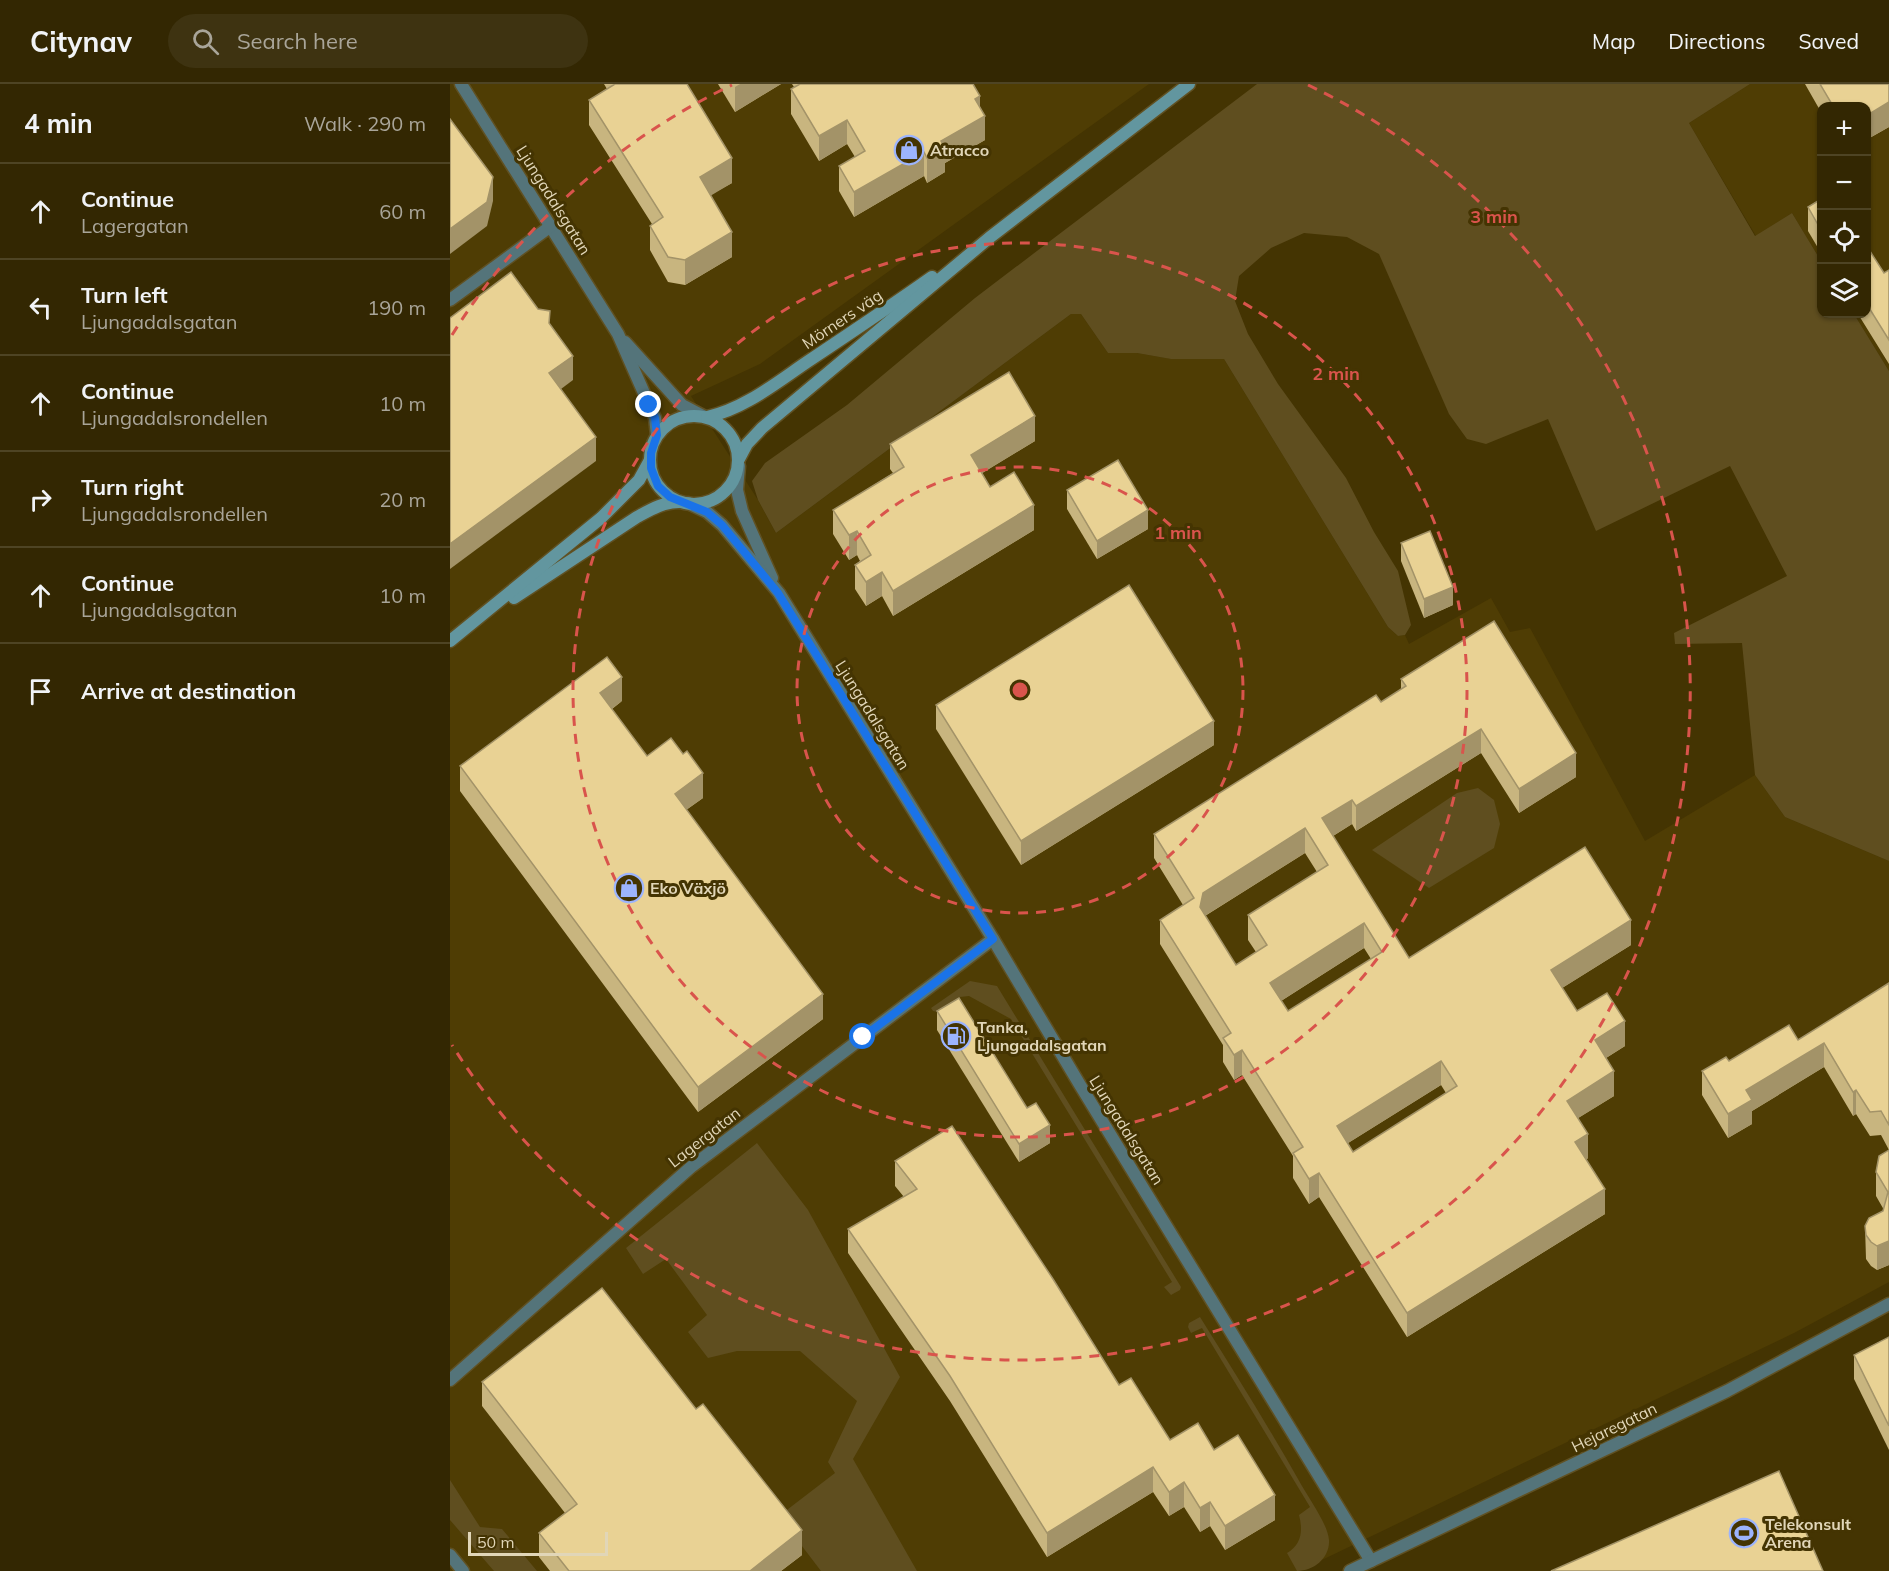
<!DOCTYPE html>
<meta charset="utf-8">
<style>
body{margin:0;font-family:Mulish,sans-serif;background:#3e3311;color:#f1f3f6}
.controls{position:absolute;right:18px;top:18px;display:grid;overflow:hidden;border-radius:12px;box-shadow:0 2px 4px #0004}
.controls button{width:54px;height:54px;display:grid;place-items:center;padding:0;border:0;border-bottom:2px solid #4e4424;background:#332702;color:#f1f3f6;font:30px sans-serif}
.scale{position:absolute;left:18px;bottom:15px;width:140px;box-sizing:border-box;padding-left:6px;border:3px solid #e1d6b8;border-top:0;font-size:16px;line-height:21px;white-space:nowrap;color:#e1d6b8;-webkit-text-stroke:4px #443402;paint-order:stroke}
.stop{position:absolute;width:18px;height:18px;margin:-14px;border:4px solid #1a73e8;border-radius:50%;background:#fff}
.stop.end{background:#1a73e8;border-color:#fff;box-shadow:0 2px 6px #0008}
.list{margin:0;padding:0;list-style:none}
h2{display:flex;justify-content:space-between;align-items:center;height:78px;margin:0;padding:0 24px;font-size:26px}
h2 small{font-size:20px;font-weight:400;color:#a9a599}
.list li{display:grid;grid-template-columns:39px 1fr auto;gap:18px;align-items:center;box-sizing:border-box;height:96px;padding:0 24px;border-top:2px solid #4e4424}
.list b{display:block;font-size:22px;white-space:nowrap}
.list p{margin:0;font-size:20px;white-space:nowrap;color:#a9a599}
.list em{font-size:20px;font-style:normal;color:#a9a599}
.icon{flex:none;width:33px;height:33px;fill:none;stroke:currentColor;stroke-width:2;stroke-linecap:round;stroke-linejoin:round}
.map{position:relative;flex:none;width:1439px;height:1487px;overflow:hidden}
header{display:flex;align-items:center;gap:36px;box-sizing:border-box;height:84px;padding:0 30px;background:#332702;border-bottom:2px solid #4e4424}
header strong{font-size:28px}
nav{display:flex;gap:33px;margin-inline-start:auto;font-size:21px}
.search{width:420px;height:54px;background:#3e3311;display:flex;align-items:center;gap:15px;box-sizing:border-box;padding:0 21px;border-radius:33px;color:#a9a599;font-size:22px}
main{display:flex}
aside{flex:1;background:#332702}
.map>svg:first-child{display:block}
</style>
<header>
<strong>Citynav</strong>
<div class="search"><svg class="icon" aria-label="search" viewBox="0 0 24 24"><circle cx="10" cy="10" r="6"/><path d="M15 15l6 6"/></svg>Search here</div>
<nav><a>Map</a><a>Directions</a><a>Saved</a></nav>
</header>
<main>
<aside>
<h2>4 min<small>Walk · 290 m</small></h2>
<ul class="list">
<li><svg class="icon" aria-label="ahead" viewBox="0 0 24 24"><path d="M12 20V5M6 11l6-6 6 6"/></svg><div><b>Continue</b><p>Lagergatan</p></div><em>60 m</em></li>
<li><svg class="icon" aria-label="left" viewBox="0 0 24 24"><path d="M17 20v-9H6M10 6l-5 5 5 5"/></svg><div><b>Turn left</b><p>Ljungadalsgatan</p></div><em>190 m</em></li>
<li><svg class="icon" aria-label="ahead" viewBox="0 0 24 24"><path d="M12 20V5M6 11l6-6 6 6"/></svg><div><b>Continue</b><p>Ljungadalsrondellen</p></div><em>10 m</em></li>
<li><svg class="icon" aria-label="right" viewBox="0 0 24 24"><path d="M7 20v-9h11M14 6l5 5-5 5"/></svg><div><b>Turn right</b><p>Ljungadalsrondellen</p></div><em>20 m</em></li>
<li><svg class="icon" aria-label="ahead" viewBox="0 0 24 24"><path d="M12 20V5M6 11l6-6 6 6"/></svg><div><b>Continue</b><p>Ljungadalsgatan</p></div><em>10 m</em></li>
<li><svg class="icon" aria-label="arrive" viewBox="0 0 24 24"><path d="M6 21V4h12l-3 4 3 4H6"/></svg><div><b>Arrive at destination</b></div></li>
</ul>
</aside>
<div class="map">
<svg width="1439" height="1487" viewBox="0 0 1439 1487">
<rect width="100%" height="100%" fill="#443402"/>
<g fill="#4f3d04">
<path d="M 0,0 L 699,0 L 310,280 L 241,312 L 308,416 L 326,449 L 621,230 L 631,230 L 658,269 L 687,269 L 722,275 L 774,275 L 938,543 L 948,552 L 955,551 L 959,560 L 1041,514 L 1060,548 L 1080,544 L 1195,757 L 1305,691 L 1335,733 L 1439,777 L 1439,1198 L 1344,1249 L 849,1487 L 0,1487 Z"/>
<path d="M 1300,0 L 1439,0 L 1439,287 L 1404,230 L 1416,230 L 1416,22 L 1372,22 L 1371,177 L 1342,129 L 1306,152 L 1239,39 Z"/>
</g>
<g fill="#5f4e1f">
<path d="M 807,0 L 1300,0 L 1239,39 L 1305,152 L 1342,129 L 1371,177 L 1372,230 L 1404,230 L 1439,287 L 1439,777 L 1335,733 L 1305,691 L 1292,559 L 1225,560 L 1224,549 L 1337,492 L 1280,382 L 1146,447 L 1098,335 L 1036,360 L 1017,355 L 999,330 L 929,170 L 897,153 L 854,149 L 821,164 L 789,192 L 785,217 L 798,250 L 828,300 L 896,394 L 924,448 L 948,487 L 961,541 L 955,551 L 948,552 L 938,543 L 774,275 L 721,275 L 687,269 L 658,269 L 631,230 L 621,230 L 326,449 L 308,416 L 302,397 L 315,379 L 397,321 L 525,214 Z"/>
<path d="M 1028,704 L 1044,716 L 1050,740 L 1044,764 L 979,804 L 922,766 L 1007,709 Z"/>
<path d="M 520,897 L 547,902 L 731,1203 L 730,1206 L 721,1211 L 714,1203 L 722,1198 L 561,935 L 519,912 L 510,913 L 488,928 L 483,927 L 481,924 Z"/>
<path d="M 307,1059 L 358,1126 L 450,1293 L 403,1375 L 467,1487 L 371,1487 L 329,1432 L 385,1389 L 378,1378 L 407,1317 L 350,1267 L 287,1267 L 258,1274 L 238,1248 L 257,1231 L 216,1175 L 193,1190 L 176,1164 Z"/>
<path d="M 750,1233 C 785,1289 820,1345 852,1402 C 860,1416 878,1441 879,1456 C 880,1474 864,1487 847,1487 L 837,1469 C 852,1460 853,1446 849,1431 L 860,1423 L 752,1244 L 741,1249 L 738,1243 L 739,1239 Z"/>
<path d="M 0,1396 L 30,1443 L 52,1445 L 87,1487 L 44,1487 L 0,1436 Z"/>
</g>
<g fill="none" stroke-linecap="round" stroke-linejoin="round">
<g stroke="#605123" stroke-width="15">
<g id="minor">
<path d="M 11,0 L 168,250 L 205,334 L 207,351"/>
<path d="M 0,216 L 101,142"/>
<path d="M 175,258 L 232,321 L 253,332"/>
<path d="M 289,382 L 287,406 L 292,427 L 322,494"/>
<path d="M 238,419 L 257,428 L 272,441 L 329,509 L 543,855 L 630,1001 L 921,1477"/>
<path d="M 0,1296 L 241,1083 L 543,855"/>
<path d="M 0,1471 L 13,1487"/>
<path d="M 900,1487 L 1277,1307 L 1439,1220"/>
</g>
</g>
<g stroke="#605123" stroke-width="15">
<g id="secondary">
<circle cx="244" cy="376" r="44"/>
<path d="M 257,333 C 294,325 326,299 357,278 C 399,250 441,222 482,193"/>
<path d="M 289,375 L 297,360 L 312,344 L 539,154 L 739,0"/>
<path d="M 64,514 L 187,433 C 200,426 213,418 229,418"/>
<path d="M 0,557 L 151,434 L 189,396 L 200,376"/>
</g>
</g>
<use href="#minor" stroke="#54747a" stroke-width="12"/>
<use href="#secondary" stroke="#62969f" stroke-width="12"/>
</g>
<g fill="#c8b57f" fill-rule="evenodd">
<path d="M 154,0 L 237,0 L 282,99 L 260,111 L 282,173 L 235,201 L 218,198 L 200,166 L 200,142 L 202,140 L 139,41 L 139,16 L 157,5 Z"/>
<path d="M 268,0 L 331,0 L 285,28 Z"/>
<path d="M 342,0 L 523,0 L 530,23 L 535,56 L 495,79 L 495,88 L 477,99 L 474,92 L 404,133 L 389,107 L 389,82 L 405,73 L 397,60 L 369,77 L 341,30 L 341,5 L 344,3 Z"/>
<path d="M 1355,0 L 1439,0 L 1439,43 L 1416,56 L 1416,22 L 1371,22 L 1371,28 Z"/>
<path d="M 1371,115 L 1371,169 L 1358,147 L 1358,123 Z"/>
<path d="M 1416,161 L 1434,189 L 1439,186 L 1439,280 L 1408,230 L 1416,230 Z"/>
<path d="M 585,357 L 532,389 L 540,403 L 584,446 L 443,532 L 432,512 L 416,522 L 405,505 L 405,481 L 410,477 L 407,471 L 399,476 L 383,450 L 383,426 L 443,389 L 440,385 L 440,360 Z"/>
<path d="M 617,406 L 698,445 L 647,475 L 617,425 Z"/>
<path d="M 951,459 L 1003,521 L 974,534 L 951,477 Z"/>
<path d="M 951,595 L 1126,693 L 1069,729 L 1031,669 L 906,747 L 902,740 L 883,752 L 959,874 L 1181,861 L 1112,904 L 1127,927 L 1175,962 L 1156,974 L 1164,1012 L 1128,1034 L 1138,1074 L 1136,1076 L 1155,1130 L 957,1253 L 869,1113 L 859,1120 L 843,1094 L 843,1072 L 792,991 L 784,996 L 773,978 L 773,961 L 710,860 L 710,836 L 733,821 L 704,774 L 704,750 L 931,618 L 951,605 ZM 855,769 L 867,788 L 798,831 L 798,856 L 806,868 L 786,881 L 755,832 ZM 914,864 L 921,875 L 838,927 L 831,917 ZM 991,1001 L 996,1009 L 903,1068 L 898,1059 Z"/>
<path d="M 172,617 L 162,625 L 197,672 L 253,714 L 236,726 L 373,935 L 248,1028 L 10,707 L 10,682 Z"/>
<path d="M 486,621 L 764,661 L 571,781 L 486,645 Z"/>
<path d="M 1439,899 L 1439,1066 L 1431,1051 L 1420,1052 L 1406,1030 L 1403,1032 L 1374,983 L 1302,1027 L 1302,1040 L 1278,1054 L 1252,1011 L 1252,987 L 1348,956 Z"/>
<path d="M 487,927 L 600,1059 L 569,1078 L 487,946 Z"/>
<path d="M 1439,1066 L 1439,1181 L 1427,1186 L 1421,1182 L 1416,1175 L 1415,1142 L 1433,1127 L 1434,1126 L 1426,1112 L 1426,1088 Z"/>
<path d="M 445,1077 L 669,1301 L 720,1356 L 764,1366 L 825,1436 L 775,1466 L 760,1442 L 750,1448 L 734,1423 L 719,1432 L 703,1408 L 597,1473 L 500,1317 L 398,1169 L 398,1145 L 454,1113 L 445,1102 Z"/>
<path d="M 1439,1253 L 1439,1366 L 1404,1295 L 1404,1271 Z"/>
<path d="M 32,1298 L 352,1471 L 331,1487 L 100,1487 L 89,1473 L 89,1449 L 115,1429 L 32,1322 Z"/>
</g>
<g fill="#a39368">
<path d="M 290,0 L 331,0 L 285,28 L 285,3 Z"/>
<path d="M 530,12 L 530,34 L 535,32 L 535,56 L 495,79 L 495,88 L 477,99 L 477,74 L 525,15 Z"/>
<path d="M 1439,18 L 1439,43 L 1416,56 L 1416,32 Z"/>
<path d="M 397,36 L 397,60 L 369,77 L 369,52 Z"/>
<path d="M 474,68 L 474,92 L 404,133 L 404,108 Z"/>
<path d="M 282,74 L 282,99 L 250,118 L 250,93 Z"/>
<path d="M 43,93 L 43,117 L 37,142 L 0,170 L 0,145 Z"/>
<path d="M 282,148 L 282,173 L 235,201 L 235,176 Z"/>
<path d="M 123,272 L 123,296 L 99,314 L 99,289 Z"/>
<path d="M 585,332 L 585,357 L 521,396 L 521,371 Z"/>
<path d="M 146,353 L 146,377 L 0,485 L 0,460 Z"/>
<path d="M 584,421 L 584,446 L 443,532 L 443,507 Z"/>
<path d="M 698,426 L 698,445 L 647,475 L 647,457 Z"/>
<path d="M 407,447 L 407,471 L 399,476 L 399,451 Z"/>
<path d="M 432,488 L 432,512 L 416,522 L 416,498 Z"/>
<path d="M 1003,503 L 1003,521 L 974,534 L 974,515 Z"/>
<path d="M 172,593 L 172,617 L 150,634 L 150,609 Z"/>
<path d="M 764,637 L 764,661 L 571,781 L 571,757 Z"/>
<path d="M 1031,645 L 1031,669 L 906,747 L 906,722 Z"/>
<path d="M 1126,669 L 1126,693 L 1069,729 L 1069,705 Z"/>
<path d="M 253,689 L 253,714 L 225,734 L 225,710 Z"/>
<path d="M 902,716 L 902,740 L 872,759 L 872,734 Z"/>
<path d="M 855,744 L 855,769 L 753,833 L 750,823 L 753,809 Z"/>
<path d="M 1181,836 L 1181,861 L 1101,911 L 1101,886 Z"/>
<path d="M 914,839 L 914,864 L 820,924 L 820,899 Z"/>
<path d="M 373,910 L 373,935 L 248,1028 L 248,1003 Z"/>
<path d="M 1175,937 L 1175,962 L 1145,981 L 1145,956 Z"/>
<path d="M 1374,959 L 1374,983 L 1302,1027 L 1302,1040 L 1278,1054 L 1278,1030 L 1296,1006 Z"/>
<path d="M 792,966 L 792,991 L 784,996 L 784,971 Z"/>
<path d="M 991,977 L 991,1001 L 887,1066 L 887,1042 Z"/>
<path d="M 1164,987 L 1164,1012 L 1117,1041 L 1117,1017 Z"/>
<path d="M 1406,1006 L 1406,1030 L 1403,1032 L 1403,1008 Z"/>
<path d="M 600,1041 L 600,1059 L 569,1078 L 569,1060 Z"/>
<path d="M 1138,1050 L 1138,1074 L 1125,1083 L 1125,1058 Z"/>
<path d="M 869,1089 L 869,1113 L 859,1120 L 859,1095 Z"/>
<path d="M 1155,1105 L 1155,1130 L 957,1253 L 957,1229 Z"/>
<path d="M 1439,1157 L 1439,1181 L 1427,1186 L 1427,1162 Z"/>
<path d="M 703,1383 L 703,1408 L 597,1473 L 597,1449 Z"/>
<path d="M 734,1398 L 734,1423 L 719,1432 L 719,1408 Z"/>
<path d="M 825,1411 L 825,1436 L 775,1466 L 775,1442 Z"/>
<path d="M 760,1418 L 760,1442 L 750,1448 L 750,1424 Z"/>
<path d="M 352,1446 L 352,1471 L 331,1487 L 300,1487 Z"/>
</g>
<g fill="#e9d294" stroke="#a39368" stroke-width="1.5" fill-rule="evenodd">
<path d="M 165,0 L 237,0 L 282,74 L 250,93 L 282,148 L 235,176 L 218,173 L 200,142 L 213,133 L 139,16 Z"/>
<path d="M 350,0 L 523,0 L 530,12 L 525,15 L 535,32 L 491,57 L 495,64 L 477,74 L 474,68 L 404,108 L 389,82 L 415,67 L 397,36 L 369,52 L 341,5 Z"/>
<path d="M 1370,0 L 1439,0 L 1439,18 L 1416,32 L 1416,22 L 1383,22 Z"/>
<path d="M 0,35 L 43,93 L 37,118 L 0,145 Z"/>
<path d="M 1371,115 L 1371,146 L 1358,123 Z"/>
<path d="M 1416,161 L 1434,189 L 1439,186 L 1439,256 L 1416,219 Z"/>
<path d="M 61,188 L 88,225 L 100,227 L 99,239 L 123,272 L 99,289 L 146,353 L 0,460 L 0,234 Z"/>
<path d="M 559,288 L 585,332 L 521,371 L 540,403 L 564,388 L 584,421 L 443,507 L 432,488 L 416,498 L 405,481 L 421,471 L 407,447 L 399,451 L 383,426 L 454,383 L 440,360 Z"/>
<path d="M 668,376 L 698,426 L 647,457 L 617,406 Z"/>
<path d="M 980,447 L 1003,503 L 974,515 L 951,459 Z"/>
<path d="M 679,501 L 764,637 L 571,757 L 486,621 Z"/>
<path d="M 1044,537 L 1126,669 L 1069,705 L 1031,645 L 906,722 L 902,716 L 872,734 L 959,874 L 1135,763 L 1181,836 L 1101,886 L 1127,927 L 1157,909 L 1175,937 L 1145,956 L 1164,987 L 1117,1017 L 1138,1050 L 1125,1058 L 1155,1105 L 957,1229 L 869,1089 L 859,1095 L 843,1069 L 853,1063 L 792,966 L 784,971 L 779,963 L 773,954 L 781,949 L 710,836 L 744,814 L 704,750 L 926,611 L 931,618 L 956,602 L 951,595 ZM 855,744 L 878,781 L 798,831 L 817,861 L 786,881 L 750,823 L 753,809 ZM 914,839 L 932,868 L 838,927 L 820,899 ZM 991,977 L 1007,1002 L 903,1068 L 887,1042 Z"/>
<path d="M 157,573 L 172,593 L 150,609 L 197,672 L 221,654 L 233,670 L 237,667 L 253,689 L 225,710 L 373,910 L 248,1003 L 10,682 Z"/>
<path d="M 1439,899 L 1439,1041 L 1431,1027 L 1420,1028 L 1406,1006 L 1403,1008 L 1374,959 L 1296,1006 L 1302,1016 L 1278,1030 L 1252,987 L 1276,973 L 1279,977 L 1339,941 L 1348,956 Z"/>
<path d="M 509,914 L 577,1024 L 586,1019 L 600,1041 L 569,1060 L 487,927 Z"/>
<path d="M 502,1042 L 603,1195 L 669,1301 L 681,1294 L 720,1356 L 748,1339 L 764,1366 L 788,1351 L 825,1411 L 775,1442 L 760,1418 L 750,1424 L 734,1398 L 719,1408 L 703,1383 L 597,1449 L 500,1292 L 398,1145 L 467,1105 L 445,1077 Z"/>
<path d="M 1439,1066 L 1439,1157 L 1427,1162 L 1421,1158 L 1416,1151 L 1415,1142 L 1419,1134 L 1433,1127 L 1438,1108 L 1426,1088 L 1429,1072 Z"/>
<path d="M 152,1204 L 246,1325 L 253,1320 L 352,1446 L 300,1487 L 119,1487 L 89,1449 L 127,1420 L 32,1298 Z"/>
<path d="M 1439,1253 L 1439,1342 L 1404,1271 Z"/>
<path d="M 1329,1387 L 1373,1487 L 1101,1487 Z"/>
</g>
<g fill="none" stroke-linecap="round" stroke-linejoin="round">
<path stroke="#1a73e8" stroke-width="8" d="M 199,321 L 205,334 L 207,351 L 201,369 L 201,384 L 208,402 L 220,413 L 257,428 L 272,441 L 328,509 L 543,855 L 413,953"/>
</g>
<g fill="none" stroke="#d9544c" stroke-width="3" stroke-dasharray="10 8">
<circle cx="570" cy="606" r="223"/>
<circle cx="570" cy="606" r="447"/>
<path d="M2 251A670 670 0 0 1 282 1M858 1A670 670 0 1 1 2 961"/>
</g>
<defs>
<g id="shop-ring" transform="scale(1.5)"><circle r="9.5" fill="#443402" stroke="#9cb4fd" stroke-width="1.5"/><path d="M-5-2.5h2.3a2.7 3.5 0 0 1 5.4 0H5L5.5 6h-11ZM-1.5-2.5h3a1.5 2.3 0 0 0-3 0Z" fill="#9cb4fd"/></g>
<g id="fuel-ring" transform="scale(1.5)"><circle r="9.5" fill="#443402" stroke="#9cb4fd" stroke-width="1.5"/><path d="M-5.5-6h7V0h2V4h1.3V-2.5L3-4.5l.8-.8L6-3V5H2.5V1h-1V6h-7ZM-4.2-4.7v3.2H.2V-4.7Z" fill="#9cb4fd"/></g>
<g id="stadium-ring" transform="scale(1.5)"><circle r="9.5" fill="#443402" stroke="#9cb4fd" stroke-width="1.5"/><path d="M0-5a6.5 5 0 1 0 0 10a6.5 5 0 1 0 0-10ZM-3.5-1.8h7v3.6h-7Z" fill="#9cb4fd"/></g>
</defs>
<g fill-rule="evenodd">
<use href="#shop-ring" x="459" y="66"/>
<use href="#shop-ring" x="179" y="804"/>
<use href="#fuel-ring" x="506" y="952"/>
<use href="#stadium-ring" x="1294" y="1449"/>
</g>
<g text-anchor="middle" stroke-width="6" stroke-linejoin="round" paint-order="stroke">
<g font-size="16" font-weight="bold" fill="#e1d6b8" stroke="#443402" text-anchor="start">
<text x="480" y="72">Atracco</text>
<text x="200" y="810">Eko Växjö</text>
<text x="527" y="949">Tanka,<tspan x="527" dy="18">Ljungadalsgatan</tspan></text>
<text x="1315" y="1446">Telekonsult<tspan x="1315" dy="18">Arena</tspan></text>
</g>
<g font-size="16" fill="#e1d6b8" stroke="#443402">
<text transform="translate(104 116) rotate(58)" y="6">Ljungadalsgatan</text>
<text transform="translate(392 235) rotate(-34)" y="6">Mörners väg</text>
<text transform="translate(423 631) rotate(58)" y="6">Ljungadalsgatan</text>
<text transform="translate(677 1046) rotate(58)" y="6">Ljungadalsgatan</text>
<text transform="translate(254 1053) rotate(-38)" y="6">Lagergatan</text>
<text transform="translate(1164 1343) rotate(-26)" y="6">Hejaregatan</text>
</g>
</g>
<circle cx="570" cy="606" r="9" fill="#d9544c" stroke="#443402" stroke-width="3"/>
<g font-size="18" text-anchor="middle" font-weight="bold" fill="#d9544c" stroke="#443402" stroke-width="6" stroke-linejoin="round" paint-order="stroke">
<text x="1044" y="139">3 min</text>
<text x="886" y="296">2 min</text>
<text x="728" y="455">1 min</text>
</g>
</svg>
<div class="controls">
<button>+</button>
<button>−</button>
<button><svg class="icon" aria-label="locate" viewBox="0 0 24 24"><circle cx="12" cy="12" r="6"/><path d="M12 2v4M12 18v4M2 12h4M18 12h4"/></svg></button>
<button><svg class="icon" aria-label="layers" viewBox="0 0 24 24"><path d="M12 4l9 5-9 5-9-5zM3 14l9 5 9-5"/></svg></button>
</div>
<div class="scale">50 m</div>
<div class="stop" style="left:413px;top:953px"></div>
<div class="stop end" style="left:199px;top:321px"></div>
</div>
</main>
